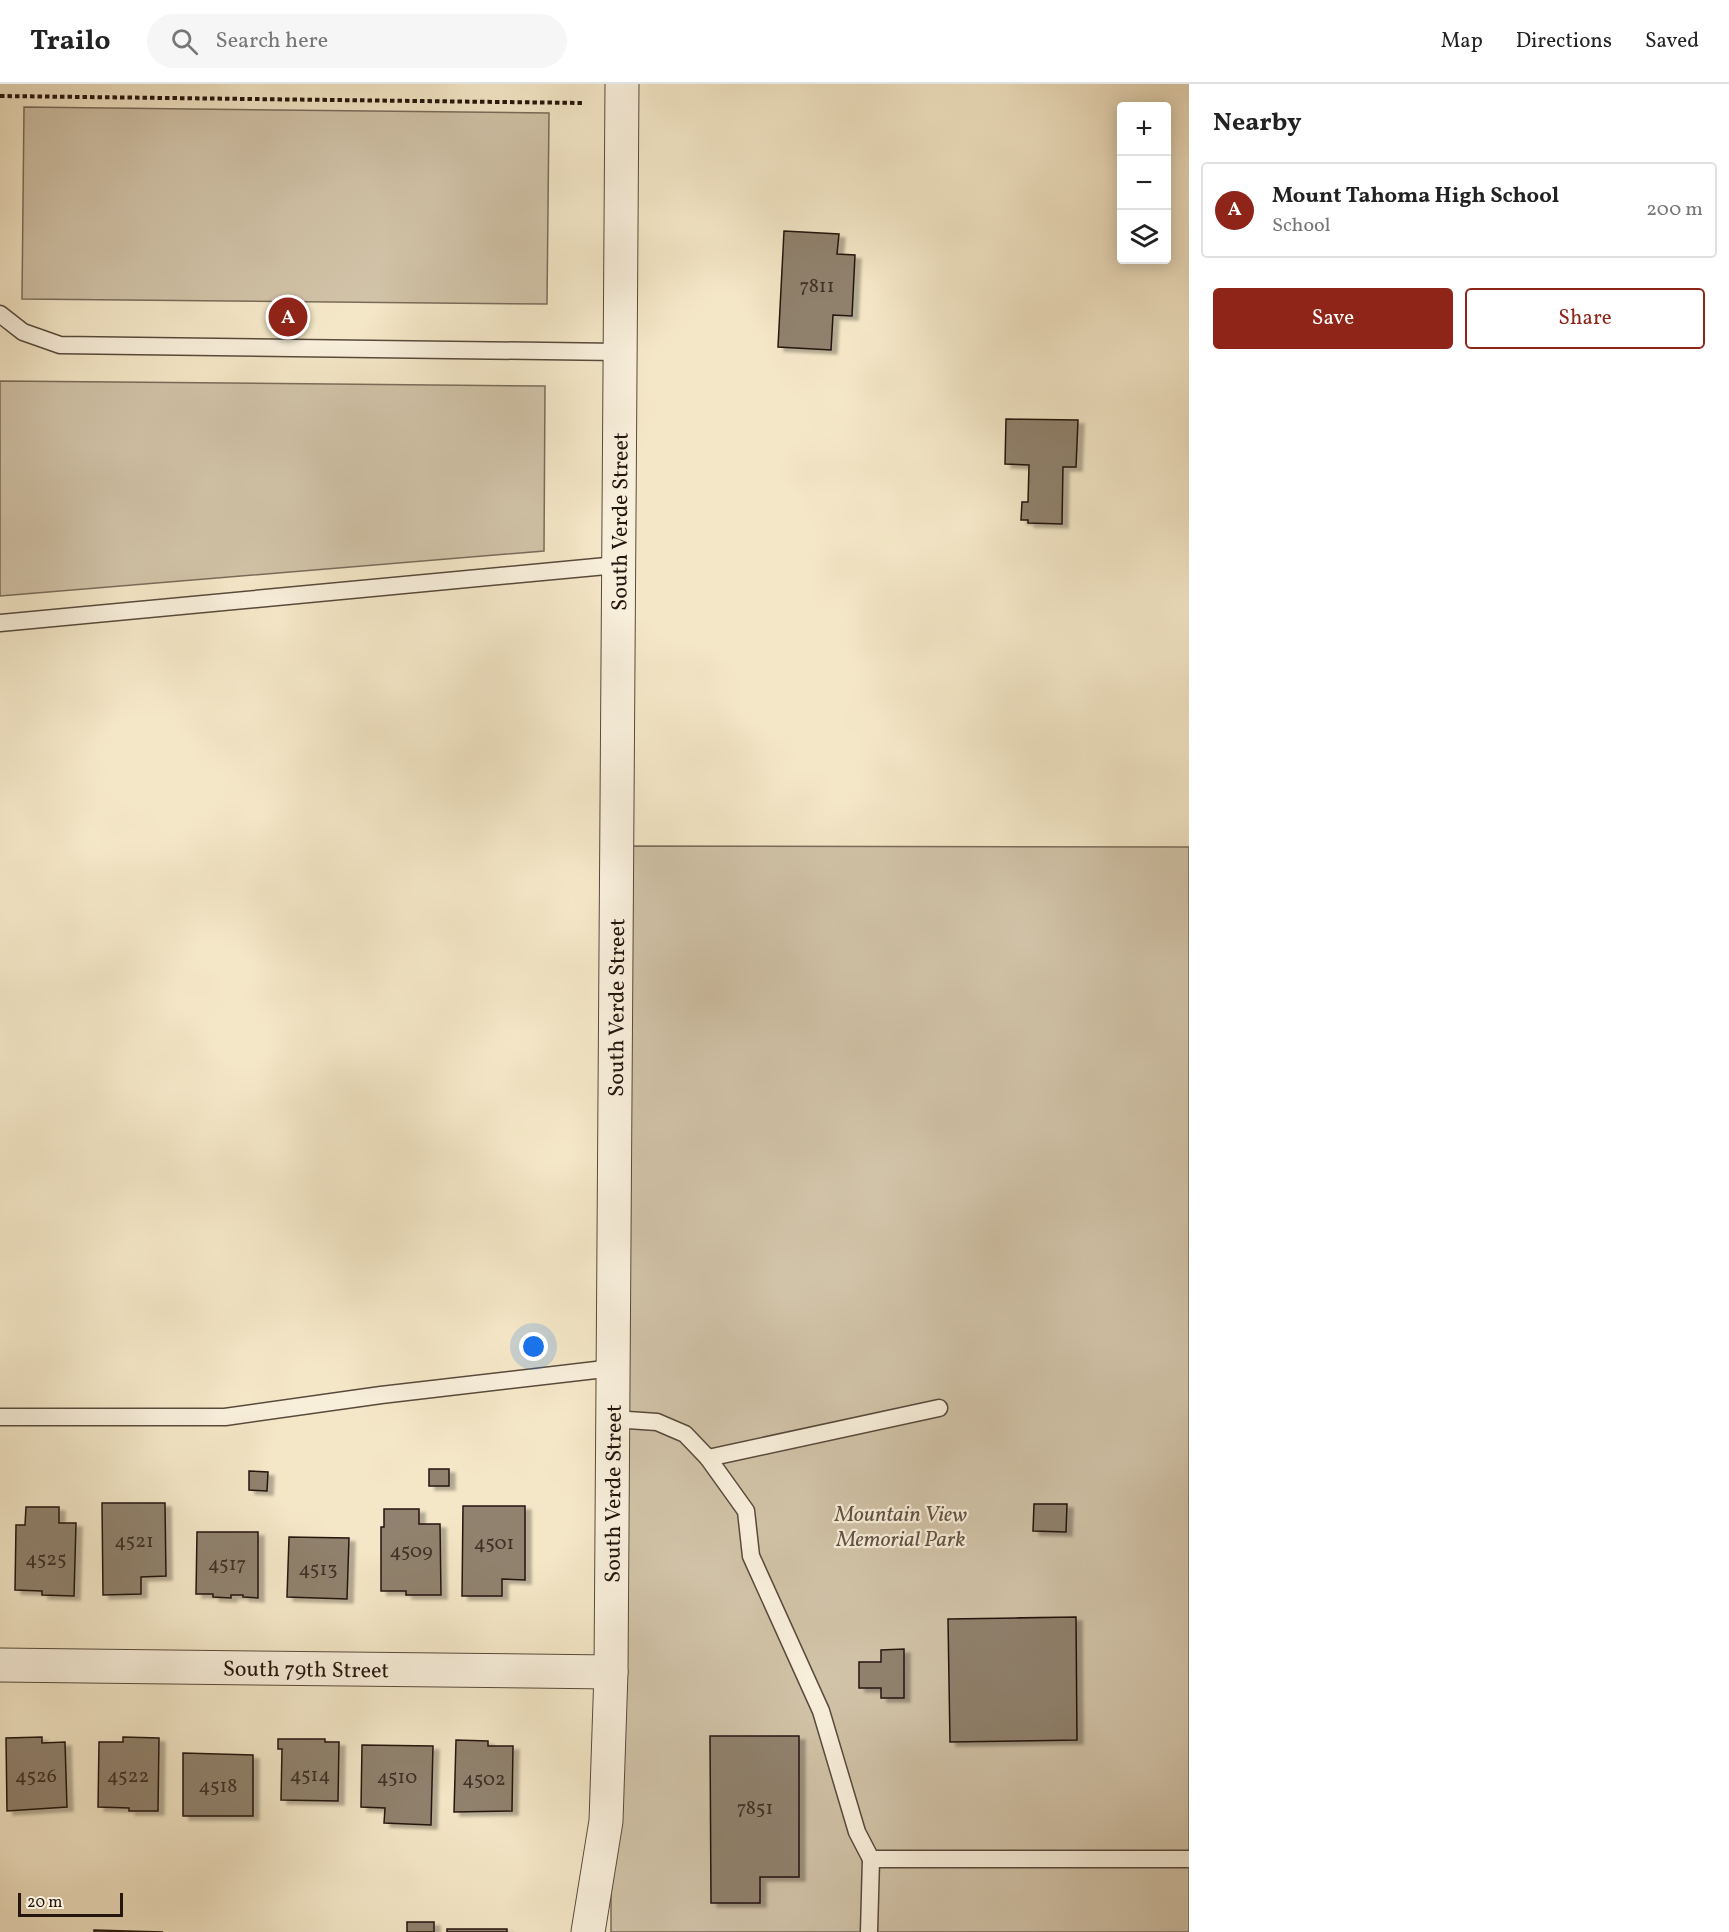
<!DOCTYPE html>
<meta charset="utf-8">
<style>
body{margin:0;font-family:Vollkorn,serif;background:#f6f6f6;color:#222}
.controls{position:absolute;right:18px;top:18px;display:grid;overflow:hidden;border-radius:6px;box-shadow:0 3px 15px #0003}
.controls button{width:54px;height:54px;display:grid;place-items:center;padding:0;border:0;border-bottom:2px solid #e0e0e0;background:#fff;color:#222;font:30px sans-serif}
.scale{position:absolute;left:18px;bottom:15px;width:105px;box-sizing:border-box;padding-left:6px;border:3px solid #24150e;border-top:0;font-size:16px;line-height:21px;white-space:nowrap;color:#24150e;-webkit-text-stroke:4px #f8efdb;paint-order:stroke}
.you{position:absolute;left:534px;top:1263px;width:21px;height:21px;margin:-15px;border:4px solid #fff;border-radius:50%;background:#1a73e8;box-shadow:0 0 0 9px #1a73e833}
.badge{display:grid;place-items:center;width:39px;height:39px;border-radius:50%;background:#8f2418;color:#fff;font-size:20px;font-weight:700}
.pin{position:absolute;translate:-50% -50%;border:3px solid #fff;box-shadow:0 2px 6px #0006}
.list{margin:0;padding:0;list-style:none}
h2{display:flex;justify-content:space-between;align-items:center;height:78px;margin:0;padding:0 24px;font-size:26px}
h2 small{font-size:20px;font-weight:400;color:#767676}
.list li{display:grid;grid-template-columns:39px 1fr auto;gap:18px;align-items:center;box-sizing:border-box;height:96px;margin:0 12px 12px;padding:0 12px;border:2px solid #e0e0e0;border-radius:6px}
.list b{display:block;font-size:22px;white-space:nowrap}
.list p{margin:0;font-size:20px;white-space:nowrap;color:#767676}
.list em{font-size:20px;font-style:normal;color:#767676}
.actions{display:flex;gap:12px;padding:18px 24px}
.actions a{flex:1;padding:14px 0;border:2px solid #8f2418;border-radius:6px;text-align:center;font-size:21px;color:#8f2418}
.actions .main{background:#8f2418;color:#fff}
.icon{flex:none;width:33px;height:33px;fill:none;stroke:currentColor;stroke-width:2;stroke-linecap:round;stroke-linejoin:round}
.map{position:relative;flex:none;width:1189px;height:1848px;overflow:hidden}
header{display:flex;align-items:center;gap:36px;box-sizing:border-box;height:84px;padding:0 30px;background:#fff;border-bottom:2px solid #e0e0e0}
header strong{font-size:28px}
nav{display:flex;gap:33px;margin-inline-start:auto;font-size:21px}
.search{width:420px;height:54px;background:#f6f6f6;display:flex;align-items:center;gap:15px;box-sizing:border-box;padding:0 21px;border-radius:33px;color:#767676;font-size:22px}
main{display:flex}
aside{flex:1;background:#fff}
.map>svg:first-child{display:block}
</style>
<header>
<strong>Trailo</strong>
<div class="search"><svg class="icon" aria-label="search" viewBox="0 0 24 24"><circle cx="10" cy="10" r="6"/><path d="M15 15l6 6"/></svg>Search here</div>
<nav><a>Map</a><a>Directions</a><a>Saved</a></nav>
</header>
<main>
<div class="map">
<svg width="1189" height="1848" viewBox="0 0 1189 1848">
<defs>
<filter id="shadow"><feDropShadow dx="6" dy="4" stdDeviation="1.5" flood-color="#0004"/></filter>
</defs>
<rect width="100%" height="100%" fill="#f4e7c7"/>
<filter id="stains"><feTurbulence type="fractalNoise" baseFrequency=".00333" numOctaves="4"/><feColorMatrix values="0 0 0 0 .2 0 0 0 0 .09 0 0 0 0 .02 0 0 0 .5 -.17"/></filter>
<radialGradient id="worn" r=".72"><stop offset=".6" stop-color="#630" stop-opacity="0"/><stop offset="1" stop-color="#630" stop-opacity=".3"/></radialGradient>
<g fill="#d1c3a8" stroke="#7a6c5b" stroke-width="1.5">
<path d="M 24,23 L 549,29 L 547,220 L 22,215 Z"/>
<path d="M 0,297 L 545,302 L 544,467 L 0,512 Z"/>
<path d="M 617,762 L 1189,763 L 1189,1848 L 611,1848 L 611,1588 Z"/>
</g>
<g fill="#90826e" stroke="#24150e" stroke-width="1.5" filter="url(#shadow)">
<path d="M 784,147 L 839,150 L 837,170 L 855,171 L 852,232 L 833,231 L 831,266 L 778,263 Z"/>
<path d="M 1006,335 L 1078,336 L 1076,383 L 1063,383 L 1062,440 L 1028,439 L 1028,436 L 1021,436 L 1022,418 L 1028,418 L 1029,381 L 1005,380 Z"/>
<rect x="429" y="1385" width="20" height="17"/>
<path d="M 249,1387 L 268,1388 L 267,1407 L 249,1406 Z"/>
<path d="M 102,1419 L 165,1419 L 166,1492 L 141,1493 L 141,1510 L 103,1511 Z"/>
<path d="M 1034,1420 L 1067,1420 L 1066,1448 L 1033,1447 Z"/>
<path d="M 463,1422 L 525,1422 L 525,1496 L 502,1495 L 502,1512 L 462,1512 Z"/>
<path d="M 26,1423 L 59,1423 L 59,1439 L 76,1439 L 74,1512 L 42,1511 L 42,1507 L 15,1506 L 16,1441 L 25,1441 Z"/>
<path d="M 384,1425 L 419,1425 L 419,1440 L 440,1440 L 441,1511 L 406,1511 L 406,1507 L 381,1507 L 381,1443 L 384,1443 Z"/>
<path d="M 197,1448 L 258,1448 L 258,1514 L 243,1513 L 243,1511 L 231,1511 L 231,1514 L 213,1513 L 213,1510 L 196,1510 Z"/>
<path d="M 289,1453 L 349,1454 L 347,1515 L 287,1513 Z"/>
<path d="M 1076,1533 L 1077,1656 L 950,1658 L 948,1535 Z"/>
<path d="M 904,1565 L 904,1614 L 881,1614 L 881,1604 L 859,1604 L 859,1578 L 881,1578 L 881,1566 Z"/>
<path d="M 710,1652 L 799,1652 L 799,1793 L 760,1793 L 760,1819 L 711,1819 Z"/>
<path d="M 42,1653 L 42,1659 L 65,1658 L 67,1723 L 7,1727 L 6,1654 Z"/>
<path d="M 123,1653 L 159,1654 L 158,1727 L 129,1727 L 129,1724 L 98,1723 L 99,1658 L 123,1658 Z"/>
<path d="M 278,1655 L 325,1655 L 325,1658 L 339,1658 L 338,1717 L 281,1716 L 282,1665 L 278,1665 Z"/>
<path d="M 456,1656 L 488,1657 L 488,1662 L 513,1662 L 512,1727 L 454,1728 Z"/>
<path d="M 362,1661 L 433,1662 L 431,1741 L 384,1739 L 385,1724 L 361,1723 Z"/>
<path d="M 183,1669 L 253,1671 L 253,1732 L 183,1732 Z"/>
<rect x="407" y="1838" width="27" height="10"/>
<rect x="447" y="1845" width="60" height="3"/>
<path d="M 94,1846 L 163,1848 L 94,1848 Z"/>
</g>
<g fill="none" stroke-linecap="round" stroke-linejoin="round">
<g stroke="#584a3c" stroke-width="19">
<g id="service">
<path d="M 0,230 L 23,248 L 60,261 L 619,268"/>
<path d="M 0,539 L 617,481"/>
<path d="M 0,1333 L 225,1333 L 381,1311 L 613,1284"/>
<path d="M 613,1335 L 657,1338 L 685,1350 L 708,1374 L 746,1427 L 751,1472 L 821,1627 L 857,1748 L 871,1775"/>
<path d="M 708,1374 L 939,1324"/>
<path d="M 869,1848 L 871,1775 L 1189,1775"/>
</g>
</g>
<g stroke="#584a3c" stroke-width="35">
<g id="minor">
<path id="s1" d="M 0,1581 L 611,1588"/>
<path id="s2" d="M 588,1848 L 606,1737 L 611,1588 L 622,0"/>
</g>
</g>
<path stroke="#24150e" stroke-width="4" stroke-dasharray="4.5 3" stroke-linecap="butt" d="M 0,12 L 584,19"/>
<use href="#service" stroke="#f8efdb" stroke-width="16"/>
<use href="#minor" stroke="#f8efdb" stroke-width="33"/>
</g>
<g text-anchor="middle" stroke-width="4.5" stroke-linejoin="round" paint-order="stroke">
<g font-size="20" fill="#3f3026">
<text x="817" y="208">7811</text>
<text x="134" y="1463">4521</text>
<text x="494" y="1465">4501</text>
<text x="411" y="1473">4509</text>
<text x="46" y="1481">4525</text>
<text x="227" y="1486">4517</text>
<text x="318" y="1491">4513</text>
<text x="310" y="1697">4514</text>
<text x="36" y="1698">4526</text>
<text x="128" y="1698">4522</text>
<text x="397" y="1699">4510</text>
<text x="484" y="1701">4502</text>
<text x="218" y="1708">4518</text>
<text x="755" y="1730">7851</text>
</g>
<g font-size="22" fill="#24150e" stroke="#f8efdb">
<text dy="8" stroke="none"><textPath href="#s2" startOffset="1412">South Verde Street</textPath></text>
<text dy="8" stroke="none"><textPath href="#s2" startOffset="926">South Verde Street</textPath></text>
<text dy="8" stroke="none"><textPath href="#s2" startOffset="440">South Verde Street</textPath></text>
<text dy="8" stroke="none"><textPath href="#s1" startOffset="306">South 79th Street</textPath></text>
</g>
<g font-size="22" font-style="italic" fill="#615244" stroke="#f8efdb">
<text x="901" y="1437">Mountain View<tspan x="901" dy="25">Memorial Park</tspan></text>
</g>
</g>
<rect width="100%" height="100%" filter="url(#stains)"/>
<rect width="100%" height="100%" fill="url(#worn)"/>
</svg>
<div class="controls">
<button>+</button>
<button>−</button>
<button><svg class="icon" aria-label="layers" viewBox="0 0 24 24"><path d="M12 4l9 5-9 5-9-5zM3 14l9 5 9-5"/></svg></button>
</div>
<div class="scale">20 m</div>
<div class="you"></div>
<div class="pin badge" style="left:288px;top:233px">A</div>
</div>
<aside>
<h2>Nearby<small></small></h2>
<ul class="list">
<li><span class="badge">A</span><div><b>Mount Tahoma High School</b><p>School</p></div><em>200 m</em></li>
</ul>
<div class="actions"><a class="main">Save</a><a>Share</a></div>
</aside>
</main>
